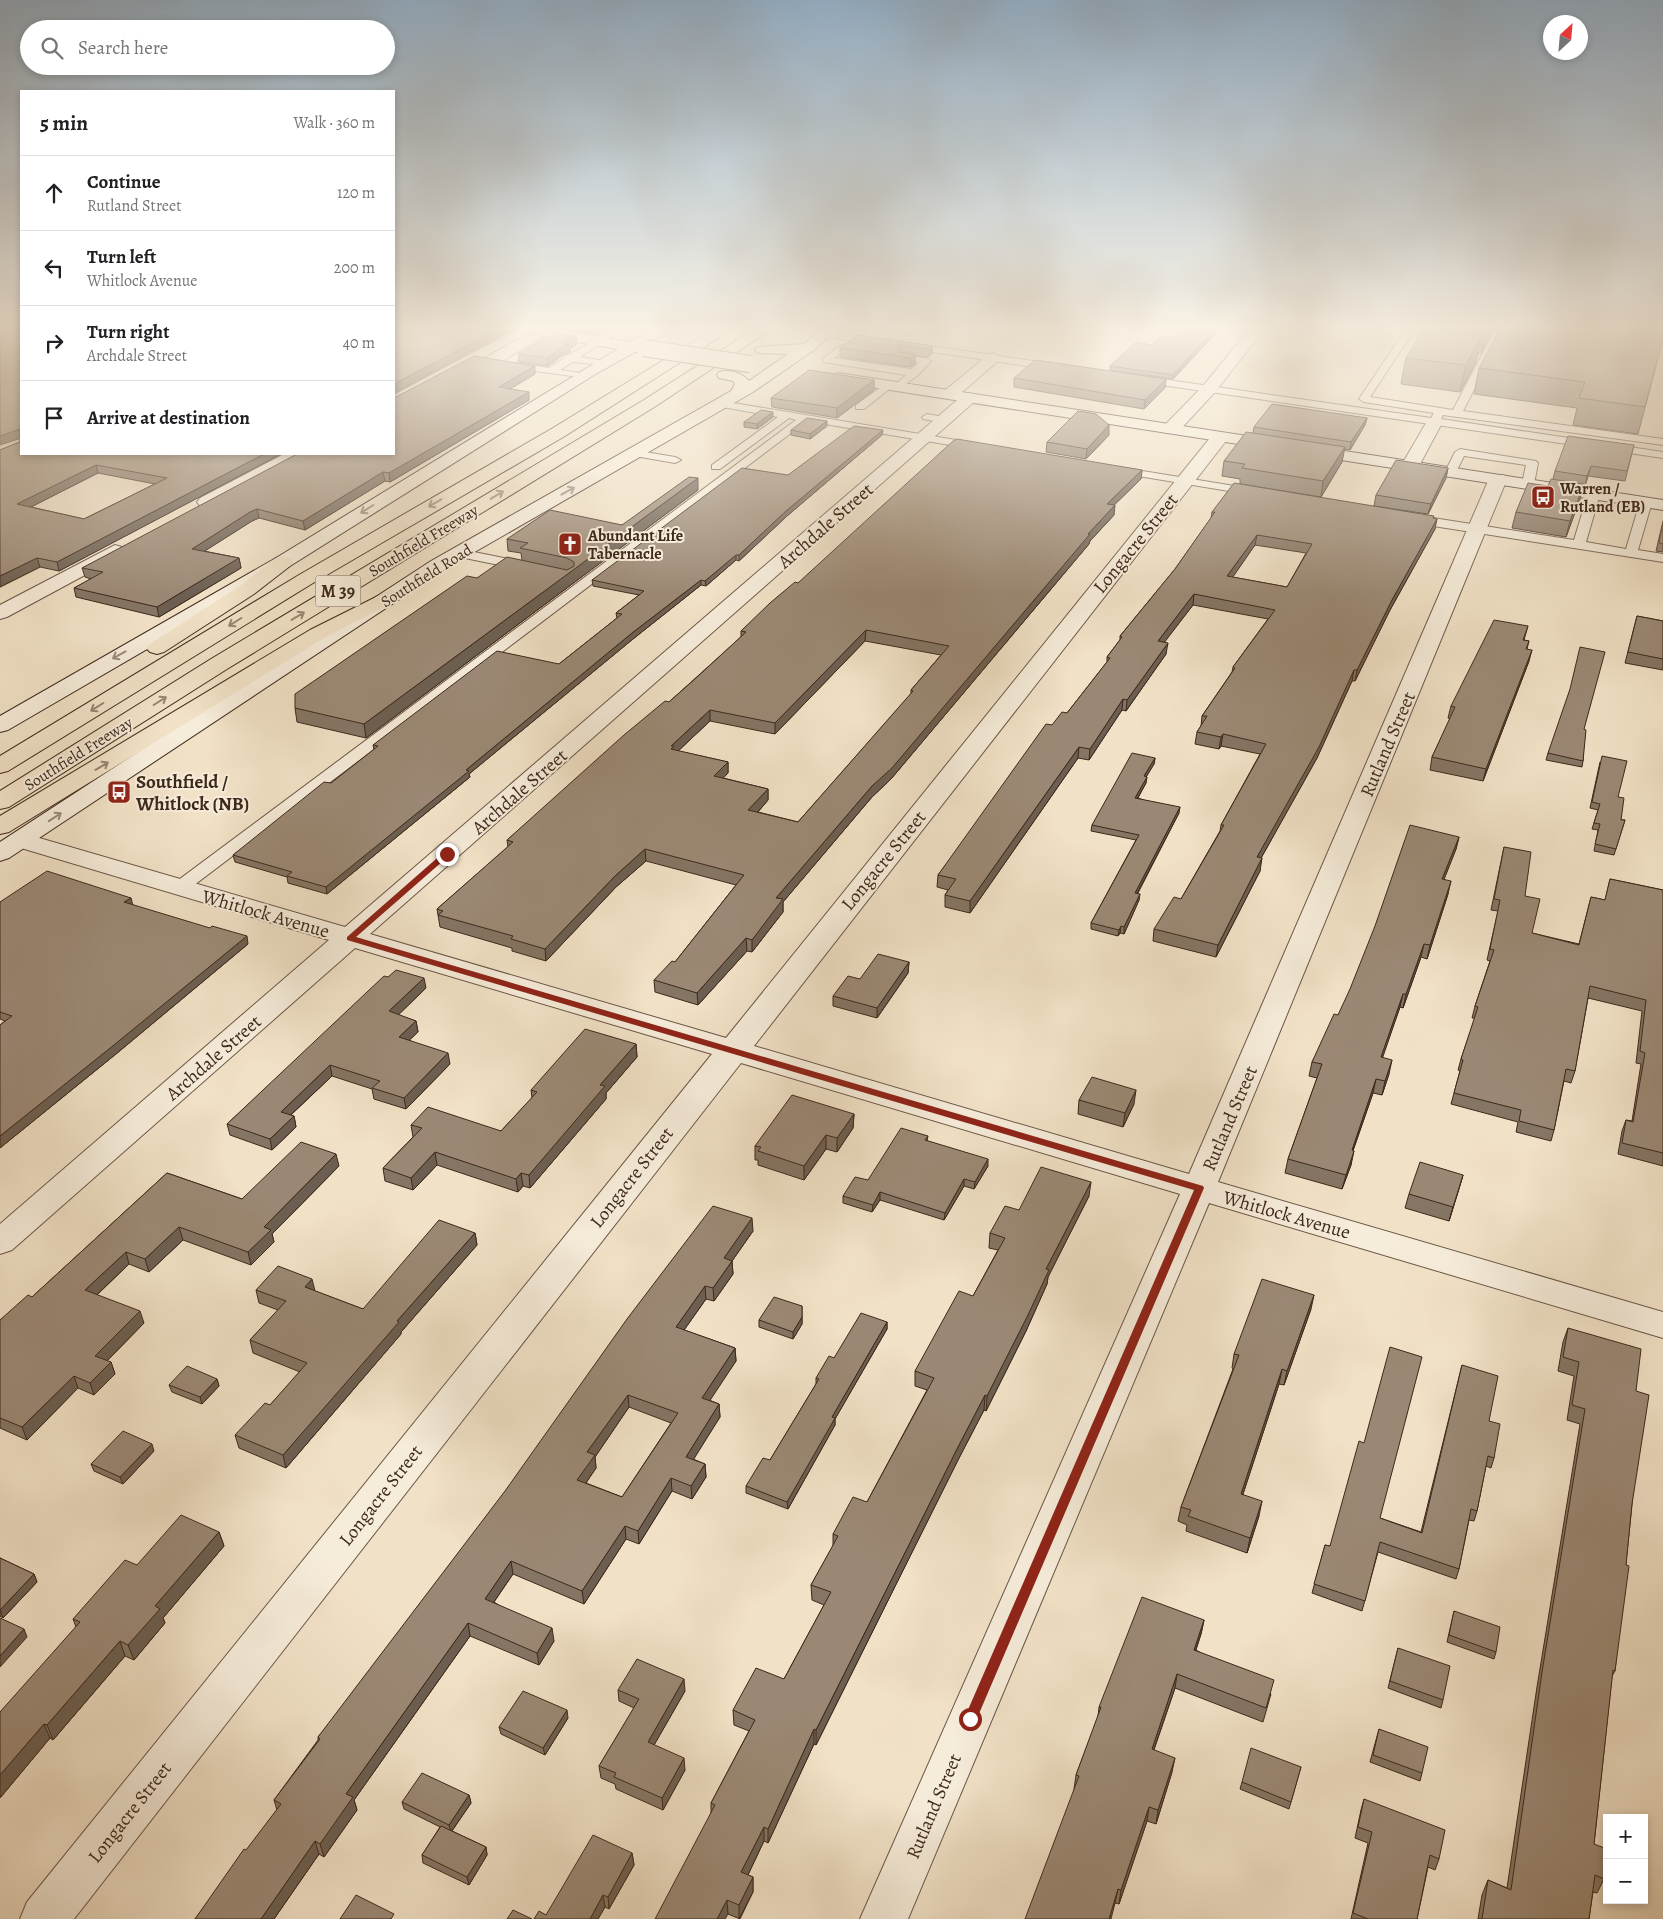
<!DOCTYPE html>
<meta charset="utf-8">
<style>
body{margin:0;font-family:Alegreya,serif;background:#f2f2f2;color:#202124}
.controls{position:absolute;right:15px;bottom:15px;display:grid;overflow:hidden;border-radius:0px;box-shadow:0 2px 8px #0003}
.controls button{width:45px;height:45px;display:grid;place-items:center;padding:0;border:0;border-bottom:1px solid #e0e0e0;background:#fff;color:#202124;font:25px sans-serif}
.compass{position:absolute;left:1543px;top:15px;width:45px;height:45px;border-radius:50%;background:#fff;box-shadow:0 2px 8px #0003;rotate:26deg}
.stop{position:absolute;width:15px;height:15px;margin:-11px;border:4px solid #8f2418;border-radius:50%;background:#fff}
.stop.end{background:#8f2418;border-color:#fff;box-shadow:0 1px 5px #0008}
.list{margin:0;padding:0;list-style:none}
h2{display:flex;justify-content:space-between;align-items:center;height:65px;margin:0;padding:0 20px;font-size:21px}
h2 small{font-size:16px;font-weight:400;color:#757577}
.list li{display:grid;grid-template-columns:32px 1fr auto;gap:15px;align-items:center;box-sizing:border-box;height:75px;padding:0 20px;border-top:1px solid #e0e0e0}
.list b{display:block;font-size:19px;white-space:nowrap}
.list p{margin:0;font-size:16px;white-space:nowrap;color:#757577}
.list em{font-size:16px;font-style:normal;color:#757577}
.icon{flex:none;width:28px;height:28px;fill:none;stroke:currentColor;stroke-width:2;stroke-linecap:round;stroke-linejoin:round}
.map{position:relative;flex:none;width:1663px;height:1919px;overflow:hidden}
.search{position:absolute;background:#fff;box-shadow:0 2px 8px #0003;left:20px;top:20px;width:375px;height:55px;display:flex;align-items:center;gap:12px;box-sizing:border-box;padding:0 18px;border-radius:28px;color:#757577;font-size:19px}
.panel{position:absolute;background:#fff;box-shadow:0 2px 8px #0003;left:20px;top:90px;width:375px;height:365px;border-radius:0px}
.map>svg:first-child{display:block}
</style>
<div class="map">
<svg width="1663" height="1919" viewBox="0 0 1663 1919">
<rect width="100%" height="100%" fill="#f1e1c6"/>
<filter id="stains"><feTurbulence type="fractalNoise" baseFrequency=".004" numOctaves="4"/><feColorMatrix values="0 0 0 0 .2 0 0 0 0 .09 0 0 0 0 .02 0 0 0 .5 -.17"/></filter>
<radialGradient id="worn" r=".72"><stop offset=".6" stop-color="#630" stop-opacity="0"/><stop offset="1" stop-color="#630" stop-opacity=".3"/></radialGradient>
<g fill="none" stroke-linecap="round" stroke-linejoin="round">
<g stroke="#6b5646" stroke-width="2">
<g id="service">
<path d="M 564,326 L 575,326 L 514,363 L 549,368 L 563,359 L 564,356 L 569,355 L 611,330 L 602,326 L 625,328 L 580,357 L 606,361 L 606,365 L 573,362 L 560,370 L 587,374 L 587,378 L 504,367 L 499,364 Z"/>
<path d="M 907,326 L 918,326 L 892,345 L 886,345 L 886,341 Z"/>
<path d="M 1408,326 L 1417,326 L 1370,397 L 1453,410 L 1497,326 L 1507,326 L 1463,411 L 1663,439 L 1663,445 L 1443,415 L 1441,419 L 1663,452 L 1663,458 L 1141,382 L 1136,379 L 1141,376 L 1431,418 L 1434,413 L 1364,402 L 1359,399 Z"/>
<path d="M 825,331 L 878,339 L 883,342 L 878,345 L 822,336 L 820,334 Z"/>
<path d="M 909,343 L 1054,364 L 1059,367 L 1054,370 L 906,348 L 906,344 Z"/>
<path d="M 842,345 L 847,348 L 834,358 L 911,369 L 919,363 L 900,359 L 900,355 L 926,358 L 931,361 L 918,375 L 898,390 L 893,387 L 906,375 L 823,362 L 823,358 Z"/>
<path d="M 888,382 L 893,385 L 892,387 L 864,409 L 856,409 L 856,405 Z"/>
<path d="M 721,401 L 974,443 L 979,446 L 974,449 L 807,421 L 185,892 L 173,892 L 171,888 L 173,884 L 796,420 L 789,418 L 720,469 L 712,469 L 712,465 L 778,417 L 717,406 L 716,404 Z"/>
<path d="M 927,414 L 950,418 L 951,420 L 946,423 L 923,419 L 922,417 Z"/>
<path d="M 1460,449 L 1536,461 L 1538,463 L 1534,484 L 1528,487 L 1522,484 L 1526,465 L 1464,456 L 1455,474 L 1447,474 L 1445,472 L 1455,452 Z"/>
<path d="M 633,450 L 675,457 L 681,460 L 675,463 L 629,455 L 628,453 Z"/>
<path d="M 1118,467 L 1253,489 L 1259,492 L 1253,495 L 1114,472 L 1112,470 Z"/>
<path d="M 1594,491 L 1600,494 L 1586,542 L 1626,549 L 1640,502 L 1646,499 L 1650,500 L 1652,502 L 1638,550 L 1663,554 L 1663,562 L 1414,523 L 1408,519 L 1414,515 L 1574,540 L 1588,494 Z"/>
<path d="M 459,549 L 523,562 L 529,566 L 523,570 L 455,556 L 453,553 Z"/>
</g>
</g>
<g stroke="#6b5646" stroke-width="2">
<g id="minor">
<path d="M 523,326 L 541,326 L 394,406 L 394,395 Z"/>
<path d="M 1252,326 L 1267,326 L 1215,392 L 1177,433 L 1165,433 L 1163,429 L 1165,425 L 1203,386 Z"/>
<path d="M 993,353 L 1001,358 L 998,361 L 955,398 L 943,398 L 941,395 L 943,392 L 988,355 Z"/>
<path d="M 969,393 L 975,395 L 977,398 L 975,401 L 370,934 L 726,1038 L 1214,433 L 1226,433 L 1228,437 L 1226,441 L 754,1046 L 1189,1174 L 1489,479 L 1492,475 L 1504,475 L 1507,479 L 1218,1182 L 1663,1312 L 1663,1338 L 1209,1203 L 908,1919 L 860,1919 L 1180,1194 L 741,1063 L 74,1919 L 20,1919 L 27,1902 L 712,1054 L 355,948 L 12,1250 L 0,1254 L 0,1224 L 329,940 L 11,845 L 7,840 L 11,835 L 20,832 L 29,835 L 345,927 L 963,395 Z"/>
<path d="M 1434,418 L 1440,419 L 1442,423 L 1419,466 L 1416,470 L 1404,470 L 1401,466 L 1426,423 L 1428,419 Z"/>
<path d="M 284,454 L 306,454 L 303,458 L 212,506 L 200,506 L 197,502 L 200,498 Z"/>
<path d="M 115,545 L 122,547 L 125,551 L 122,555 L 7,617 L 0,619 L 0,605 Z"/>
</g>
</g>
<g stroke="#3e281b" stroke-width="2">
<g id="secondary">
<path d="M 501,326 L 536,326 L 630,342 L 657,326 L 675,326 L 646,345 L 648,348 L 645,351 L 635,352 L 594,375 L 290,566 L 8,730 L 0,732 L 0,716 L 276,558 L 618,349 L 508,330 Z"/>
<path d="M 825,326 L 841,326 L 814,350 L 753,392 L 445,569 L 9,858 L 0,861 L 0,842 L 431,561 L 731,391 L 735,384 L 733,381 L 719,378 L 717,375 L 719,372 C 730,369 742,373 749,381 L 788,354 L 758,353 L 755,350 L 758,347 L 804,344 Z"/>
<path d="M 838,373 L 1663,500 L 1663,510 L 832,381 L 830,378 Z"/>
</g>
</g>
<g stroke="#3e281b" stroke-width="2">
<g id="motorway">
<path d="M 719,326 L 737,326 L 565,436 L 313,583 L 8,771 L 0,773 L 0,756 L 299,575 L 553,428 Z"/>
<path d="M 759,326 L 776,326 L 656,406 L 227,669 L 9,807 L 0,809 L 0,791 L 211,659 L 644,400 Z"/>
<path d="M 283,556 L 290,558 L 293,562 L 290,566 L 254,594 L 164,652 L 157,654 L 150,652 L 146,648 L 150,644 L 240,586 L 276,558 Z"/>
<path d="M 390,590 L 397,592 L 400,596 L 397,600 L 324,638 L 9,832 L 0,834 L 0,816 L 310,630 Z"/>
</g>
</g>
<use href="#service" fill="#f6ecda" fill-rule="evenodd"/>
<use href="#minor" fill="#f6ecda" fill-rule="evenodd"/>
<use href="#secondary" fill="#f6ecda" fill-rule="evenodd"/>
<use href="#motorway" fill="#f1e1c6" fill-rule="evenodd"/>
<g stroke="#3e281b" stroke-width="18" stroke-linecap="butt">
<path id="secondary-bridge" d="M 644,348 L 750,364"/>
</g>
<use href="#secondary-bridge" stroke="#f6ecda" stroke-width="16"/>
</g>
<g fill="#857564" stroke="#3e281b" fill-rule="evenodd">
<path d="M 571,326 L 604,326 L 604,329 L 595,334 L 572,330 Z"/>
<path d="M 1427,326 L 1494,326 L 1481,353 L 1478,353 L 1476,362 L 1460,392 L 1401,384 L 1406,358 L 1427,329 Z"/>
<path d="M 21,329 L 21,454 L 281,454 L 59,571 L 40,567 L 0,587 L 0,450 L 20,442 ZM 98,473 L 155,484 L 84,519 L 31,507 Z"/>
<path d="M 1215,329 L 1215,334 L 1173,379 L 1110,370 L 1110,366 L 1152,345 L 1175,338 Z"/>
<path d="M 859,335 L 932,346 L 932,354 L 928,357 L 915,356 L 915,364 L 910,367 L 840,357 L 840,348 Z"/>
<path d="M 1663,339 L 1638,434 L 1573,425 L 1577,408 L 1474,394 L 1479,368 Z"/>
<path d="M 577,344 L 570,348 L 570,352 L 564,354 L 548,366 L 519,362 L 519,354 Z"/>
<path d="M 535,374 L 510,389 L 529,400 L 390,482 L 385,481 L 305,530 L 259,518 L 252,521 L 204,551 L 239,558 L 241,568 L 159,617 L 76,597 L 74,588 L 91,579 L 85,577 L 82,568 Z"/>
<path d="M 1014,378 L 1165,388 L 1144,409 L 1014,387 Z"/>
<path d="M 874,380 L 874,390 L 837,418 L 772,407 L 771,398 Z"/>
<path d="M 773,417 L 757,429 L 744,427 L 744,422 Z"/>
<path d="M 1367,418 L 1365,425 L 1350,450 L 1344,449 L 1342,462 L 1321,497 L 1240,484 L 1240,479 L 1222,476 L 1224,461 L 1253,433 L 1254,427 Z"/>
<path d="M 827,426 L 810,439 L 791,435 L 791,430 Z"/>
<path d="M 882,435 L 787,516 L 739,561 L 736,560 L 706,586 L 701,585 L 633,639 L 469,774 L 470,777 L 327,894 L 288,883 L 287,877 L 235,862 L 233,855 L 331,783 L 374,750 L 373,745 L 559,664 L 617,618 L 616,613 L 639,595 L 593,586 L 592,580 L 788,475 Z"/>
<path d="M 1109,435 L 1086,459 L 1046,452 L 1047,442 Z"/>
<path d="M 1634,445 L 1625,481 L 1588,476 L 1585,486 L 1583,486 L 1580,499 L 1566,537 L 1512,528 L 1516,512 L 1548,486 L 1553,479 L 1555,471 Z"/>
<path d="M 1448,468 L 1446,478 L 1428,514 L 1374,506 L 1376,495 Z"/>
<path d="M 1142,470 L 1141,479 L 1114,505 L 1114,515 L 1090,541 L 1089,544 L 891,779 L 872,797 L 783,902 L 783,912 L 752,952 L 747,951 L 698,1005 L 655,992 L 654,980 L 675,962 L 736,885 L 646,861 L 616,887 L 546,961 L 512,951 L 512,948 L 440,927 L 437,909 L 508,847 L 507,840 L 669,702 L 741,637 L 741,631 L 798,583 ZM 865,641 L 941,655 L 911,690 L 911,694 L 798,822 L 758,812 L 768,800 L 768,789 L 723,778 L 728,773 L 728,762 L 678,751 L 710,721 L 775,734 Z"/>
<path d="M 698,490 L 366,738 L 297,722 L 295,708 L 477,578 L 522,560 L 521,553 L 508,551 L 507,539 L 622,525 Z"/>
<path d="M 1212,512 L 1433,518 L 1435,529 L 1390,610 L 1355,681 L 1352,681 L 1317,758 L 1261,858 L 1260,871 L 1216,957 L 1153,941 L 1154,929 L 1181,899 L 1220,831 L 1221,825 L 1260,754 L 1221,746 L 1219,749 L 1195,744 L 1197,732 L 1201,726 L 1202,716 L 1232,672 L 1233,667 L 1268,619 L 1193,605 L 1164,642 L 1166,654 L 1126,711 L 1122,710 L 1089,760 L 1078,758 L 970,913 L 945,907 L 945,895 L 948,890 L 937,887 L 938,875 L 1052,725 L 1067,713 L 1107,662 L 1107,657 L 1120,640 L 1120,636 L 1175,569 L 1211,518 ZM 1255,545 L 1306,553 L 1287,587 L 1232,577 Z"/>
<path d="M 1663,521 L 1663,552 L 1656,551 Z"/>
<path d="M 1637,616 L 1663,621 L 1663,670 L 1625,663 Z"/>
<path d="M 1528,626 L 1524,640 L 1529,641 L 1527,649 L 1529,661 L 1483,781 L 1430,770 L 1432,757 L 1450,719 L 1448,718 L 1451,706 Z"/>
<path d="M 1584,729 L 1583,761 L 1582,767 L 1546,760 L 1548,753 Z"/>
<path d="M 1155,758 L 1154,764 L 1146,777 L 1146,783 L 1138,798 L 1179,813 L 1138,893 L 1139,900 L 1124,934 L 1120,933 L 1118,936 L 1091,929 L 1091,923 L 1136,840 L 1091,831 L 1092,825 Z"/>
<path d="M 1600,762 L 1618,797 L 1621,820 L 1625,820 L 1614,855 L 1594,851 L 1598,830 L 1592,829 L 1598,810 L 1590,808 Z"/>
<path d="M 1459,837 L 1456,849 L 1444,879 L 1448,894 L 1427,959 L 1421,957 L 1403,1008 L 1400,1007 L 1382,1057 L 1389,1074 L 1382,1095 L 1373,1093 L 1353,1151 L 1351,1165 L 1342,1189 L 1285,1173 L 1288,1159 L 1317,1078 L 1309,1076 L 1312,1062 L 1338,1015 Z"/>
<path d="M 1504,847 L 1525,896 L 1532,933 L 1579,944 L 1591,897 L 1605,900 L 1610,879 L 1663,890 L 1663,1166 L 1618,1154 L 1622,1131 L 1626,1120 L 1632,1121 L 1641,1064 L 1636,1063 L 1642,1011 L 1588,998 L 1575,1071 L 1571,1083 L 1564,1081 L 1554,1130 L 1551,1141 L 1516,1132 L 1518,1122 L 1451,1104 L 1460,1071 L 1458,1070 L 1461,1059 L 1475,1018 L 1472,1018 L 1475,1006 L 1490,961 L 1487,960 L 1498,911 L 1491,910 Z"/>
<path d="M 131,898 L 132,905 L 248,944 L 116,1054 L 0,1148 L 0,1025 L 5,1021 L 0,1019 L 0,902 Z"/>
<path d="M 909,962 L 908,973 L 877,1018 L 833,1006 L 833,996 L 860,979 Z"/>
<path d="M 388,977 L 426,988 L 398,1015 L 416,1021 L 418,1032 L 409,1040 L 450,1064 L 406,1109 L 374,1099 L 372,1089 L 332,1076 L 291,1115 L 294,1116 L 296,1127 L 272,1150 L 230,1135 L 227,1124 Z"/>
<path d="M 636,1044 L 637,1057 L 606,1093 L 606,1099 L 530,1188 L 523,1186 L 518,1192 L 437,1165 L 413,1190 L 385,1181 L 383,1168 L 413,1137 L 411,1125 L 501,1131 L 532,1098 L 531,1090 Z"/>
<path d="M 1079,1100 L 1134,1104 L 1123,1127 L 1078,1114 Z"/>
<path d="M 854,1114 L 853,1128 L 837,1152 L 826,1149 L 804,1180 L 758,1165 L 758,1160 L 755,1160 L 755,1146 Z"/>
<path d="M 928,1136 L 927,1141 L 988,1166 L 974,1189 L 964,1186 L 944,1220 L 880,1200 L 872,1212 L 843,1203 L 843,1196 L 868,1180 Z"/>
<path d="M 339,1166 L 272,1234 L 274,1242 L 251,1265 L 183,1240 L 149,1272 L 129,1264 L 97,1295 L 144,1323 L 107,1361 L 111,1362 L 115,1374 L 94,1395 L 78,1388 L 27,1440 L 0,1428 L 0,1320 L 32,1297 L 167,1173 L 242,1199 Z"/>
<path d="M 1463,1175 L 1449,1221 L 1405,1208 L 1409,1194 Z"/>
<path d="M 1089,1196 L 1048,1277 L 1047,1284 L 1026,1331 L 986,1411 L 984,1410 L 958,1460 L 816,1745 L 814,1744 L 768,1843 L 764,1841 L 748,1875 L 753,1877 L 753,1892 L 740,1919 L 728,1914 L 711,1812 L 711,1803 L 749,1731 L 734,1725 L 733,1710 L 784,1679 L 824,1605 L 812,1600 L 811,1585 L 833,1546 L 833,1534 L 867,1502 L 927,1390 L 915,1386 L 915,1371 L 973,1296 L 998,1250 L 989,1248 L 990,1233 L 1019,1210 Z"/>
<path d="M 753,1231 L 732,1261 L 733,1274 L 714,1301 L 706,1299 L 684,1330 L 735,1348 L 736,1361 L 709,1400 L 719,1404 L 720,1417 L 693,1459 L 705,1464 L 706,1477 L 692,1499 L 672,1491 L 639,1544 L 626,1539 L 584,1604 L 513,1574 L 494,1602 L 554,1641 L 539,1665 L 470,1636 L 354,1800 L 357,1810 L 324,1857 L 319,1854 L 274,1919 L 195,1919 L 277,1810 L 274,1800 L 318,1740 L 318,1737 ZM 629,1407 L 671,1423 L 622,1497 L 586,1483 L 596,1468 L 595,1457 Z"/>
<path d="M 475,1233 L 477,1245 L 401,1332 L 401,1334 L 286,1468 L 239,1448 L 235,1435 L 270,1405 L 300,1372 L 253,1353 L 250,1340 L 278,1310 L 259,1303 L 256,1290 L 315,1291 L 363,1309 Z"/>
<path d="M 802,1306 L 802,1324 L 793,1339 L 759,1327 L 759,1320 Z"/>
<path d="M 1311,1309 L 1284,1385 L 1279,1384 L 1243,1494 L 1259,1516 L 1247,1553 L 1186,1531 L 1187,1525 L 1178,1521 L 1181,1507 L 1233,1369 L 1232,1368 L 1234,1354 Z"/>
<path d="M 887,1322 L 887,1329 L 835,1419 L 835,1425 L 788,1509 L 746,1493 L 746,1486 L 770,1460 L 816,1384 L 816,1378 L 834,1358 Z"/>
<path d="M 1568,1328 L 1636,1391 L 1632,1504 L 1615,1671 L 1612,1676 L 1594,1844 L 1604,1879 L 1597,1893 L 1593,1892 L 1589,1919 L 1478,1919 L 1482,1895 L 1488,1880 L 1507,1888 L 1537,1687 L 1580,1424 L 1567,1420 L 1574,1376 L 1558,1371 L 1563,1342 Z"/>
<path d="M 1462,1365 L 1489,1421 L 1494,1458 L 1491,1468 L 1486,1466 L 1477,1511 L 1474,1521 L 1469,1520 L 1459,1569 L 1456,1579 L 1378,1552 L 1362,1611 L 1312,1593 L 1325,1545 L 1330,1546 L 1380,1518 L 1421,1532 Z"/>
<path d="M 217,1379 L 219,1386 L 202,1404 L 172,1392 L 169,1385 Z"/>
<path d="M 154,1451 L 123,1484 L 94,1471 L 91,1464 Z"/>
<path d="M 219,1532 L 224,1546 L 163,1618 L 165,1623 L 134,1660 L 125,1656 L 53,1740 L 50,1738 L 0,1798 L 76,1627 L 73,1619 L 137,1565 Z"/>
<path d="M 0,1558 L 34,1574 L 37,1582 L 3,1618 L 0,1616 Z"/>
<path d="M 1454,1611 L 1496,1652 L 1494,1659 L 1447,1642 Z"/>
<path d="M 1204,1620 L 1201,1634 L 1196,1650 L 1271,1694 L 1263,1722 L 1175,1688 L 1154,1750 L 1172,1772 L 1156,1824 L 1147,1821 L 1119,1904 L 1115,1903 L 1074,1789 L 1076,1775 L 1098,1717 L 1099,1707 Z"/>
<path d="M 1398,1648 L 1443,1700 L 1441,1708 L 1388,1688 Z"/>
<path d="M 618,1690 L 685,1691 L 654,1745 L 685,1770 L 663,1810 L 616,1789 L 615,1784 L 601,1778 L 599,1766 L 634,1708 L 619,1701 Z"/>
<path d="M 568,1718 L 545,1755 L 501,1734 L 499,1727 Z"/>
<path d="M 1379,1729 L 1422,1773 L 1420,1781 L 1370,1762 Z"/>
<path d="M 1301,1767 L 1289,1809 L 1240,1789 L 1242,1782 Z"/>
<path d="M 469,1795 L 471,1803 L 452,1831 L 486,1847 L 487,1855 L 469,1885 L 423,1863 L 422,1855 L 440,1827 L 404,1809 L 402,1802 Z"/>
<path d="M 1364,1799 L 1439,1859 L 1435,1870 L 1428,1867 L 1417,1919 L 1351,1919 L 1368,1843 L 1355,1838 L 1361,1810 Z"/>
<path d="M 632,1853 L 634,1865 L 609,1909 L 605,1907 L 598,1919 L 534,1919 L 546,1915 Z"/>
</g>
<g fill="#6c5f51" stroke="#3e281b">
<path d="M 0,326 L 18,326 L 0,332 Z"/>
<path d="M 504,326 L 507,326 L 508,332 L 394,393 L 394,384 Z"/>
<path d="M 594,326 L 604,326 L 604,329 L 595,334 Z"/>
<path d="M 1487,326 L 1494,326 L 1481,353 L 1486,327 Z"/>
<path d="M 1215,329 L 1215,334 L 1173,379 L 1173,375 Z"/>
<path d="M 576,336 L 577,344 L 570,348 L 570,352 L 564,354 L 548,366 L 547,358 L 563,344 Z"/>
<path d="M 1481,336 L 1476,362 L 1460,392 L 1466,365 Z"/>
<path d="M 932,346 L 932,354 L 928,357 L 929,349 Z"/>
<path d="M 915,355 L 915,364 L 910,367 L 911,358 Z"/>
<path d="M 535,366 L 535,374 L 500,395 L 499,387 Z"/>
<path d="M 1166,379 L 1165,388 L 1144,409 L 1145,400 Z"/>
<path d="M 874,380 L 874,390 L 837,418 L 837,408 Z"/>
<path d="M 529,392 L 529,400 L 390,482 L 389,473 Z"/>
<path d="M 773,412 L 773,417 L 757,429 L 757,424 Z"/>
<path d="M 1367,418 L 1365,425 L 1350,450 L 1351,442 Z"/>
<path d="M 827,421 L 827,426 L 810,439 L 810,434 Z"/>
<path d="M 1109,425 L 1109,435 L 1086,459 L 1087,449 Z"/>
<path d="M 20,429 L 21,438 L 0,445 L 0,436 Z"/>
<path d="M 883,430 L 882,435 L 787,516 L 739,561 L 739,555 L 786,511 Z"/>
<path d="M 1345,447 L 1342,462 L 1321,497 L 1323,481 Z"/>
<path d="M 264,454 L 281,454 L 59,571 L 57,562 Z"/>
<path d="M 96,465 L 98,473 L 19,513 L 17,504 Z"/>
<path d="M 1591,466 L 1585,486 L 1587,476 Z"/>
<path d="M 1448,468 L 1446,478 L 1428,514 L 1431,504 Z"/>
<path d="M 1142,470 L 1141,479 L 1106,513 L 1107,504 Z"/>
<path d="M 383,472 L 385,481 L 305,530 L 303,521 Z"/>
<path d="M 698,478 L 698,490 L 366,738 L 364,724 Z"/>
<path d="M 1584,484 L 1580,499 L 1566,537 L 1570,521 Z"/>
<path d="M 1115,505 L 1114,515 L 1090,541 L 1089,544 L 891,779 L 872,797 L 783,902 L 783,912 L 752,952 L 752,940 L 776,898 L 1088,534 Z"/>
<path d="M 257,509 L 259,518 L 252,521 L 194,558 L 192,549 L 250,512 Z"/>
<path d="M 1437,519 L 1435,529 L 1390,610 L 1355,681 L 1357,670 L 1392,600 Z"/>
<path d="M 1257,535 L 1255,545 L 1226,587 L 1227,576 Z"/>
<path d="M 736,555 L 736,560 L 706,586 L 705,581 Z"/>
<path d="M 37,558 L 40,567 L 0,587 L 0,576 Z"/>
<path d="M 239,558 L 241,568 L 159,617 L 157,607 Z"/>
<path d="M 701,580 L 701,585 L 633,639 L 469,774 L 470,777 L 327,894 L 326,887 L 466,770 L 632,633 Z"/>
<path d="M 1194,594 L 1193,605 L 1157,652 L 1158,641 Z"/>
<path d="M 866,630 L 865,641 L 775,734 L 775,723 Z"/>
<path d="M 1168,643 L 1166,654 L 1126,711 L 1127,700 Z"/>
<path d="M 1532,650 L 1529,661 L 1483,781 L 1486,769 Z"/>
<path d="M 1354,670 L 1352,681 L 1317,758 L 1255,869 L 1257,857 Z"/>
<path d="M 1123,699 L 1122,710 L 1089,760 L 1090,749 Z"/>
<path d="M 710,710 L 710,721 L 675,754 L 672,760 L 671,746 Z"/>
<path d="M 1223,734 L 1221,746 L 1219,749 L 1221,737 Z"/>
<path d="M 1079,747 L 1078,758 L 970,913 L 970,901 Z"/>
<path d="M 1155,758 L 1154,764 L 1143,782 L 1144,776 Z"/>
<path d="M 728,762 L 728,773 L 714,788 L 714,776 Z"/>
<path d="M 1147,777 L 1146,783 L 1134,804 L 1135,798 Z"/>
<path d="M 768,789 L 768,800 L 749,822 L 748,810 Z"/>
<path d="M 1180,807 L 1179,813 L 1134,899 L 1135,893 Z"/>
<path d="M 1459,837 L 1456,849 L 1439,892 L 1442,879 Z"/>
<path d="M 645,849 L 646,861 L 616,887 L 546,961 L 545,949 L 615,876 Z"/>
<path d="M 1262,858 L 1260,871 L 1216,957 L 1218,945 Z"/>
<path d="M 1451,881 L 1448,894 L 1427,959 L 1430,945 Z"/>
<path d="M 1140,894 L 1139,900 L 1124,934 L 1124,927 Z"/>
<path d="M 131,898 L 133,906 L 124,902 Z"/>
<path d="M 1121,926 L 1120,933 L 1118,936 L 1119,930 Z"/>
<path d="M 247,936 L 248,944 L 116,1054 L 0,1148 L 0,1136 Z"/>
<path d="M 746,938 L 747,951 L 698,1005 L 697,993 Z"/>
<path d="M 1424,944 L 1421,957 L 1403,1008 L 1406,994 Z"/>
<path d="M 909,962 L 908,973 L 877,1018 L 877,1008 Z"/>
<path d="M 424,978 L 426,988 L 391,1022 L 389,1011 Z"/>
<path d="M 1403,994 L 1400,1007 L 1378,1071 L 1381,1057 Z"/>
<path d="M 416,1021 L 418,1032 L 401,1048 L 399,1037 Z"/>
<path d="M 636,1044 L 637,1057 L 606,1093 L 606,1099 L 530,1188 L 529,1175 L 600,1085 Z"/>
<path d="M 448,1053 L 450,1064 L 406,1109 L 404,1098 Z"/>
<path d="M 1392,1060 L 1389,1074 L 1382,1095 L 1385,1081 Z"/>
<path d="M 330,1065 L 332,1076 L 283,1122 L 281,1112 Z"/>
<path d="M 1376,1079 L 1373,1093 L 1348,1164 L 1352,1150 Z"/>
<path d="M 1136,1090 L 1134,1104 L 1123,1127 L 1125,1113 Z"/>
<path d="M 854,1114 L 853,1128 L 837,1152 L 837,1138 Z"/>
<path d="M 294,1116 L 296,1127 L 272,1150 L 270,1139 Z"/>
<path d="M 826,1135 L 826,1149 L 804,1180 L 804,1166 Z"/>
<path d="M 1354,1151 L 1351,1165 L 1342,1189 L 1346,1175 Z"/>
<path d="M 435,1152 L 437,1165 L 413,1190 L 411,1178 Z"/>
<path d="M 336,1154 L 339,1166 L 272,1234 L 274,1242 L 251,1265 L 248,1252 L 264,1227 Z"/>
<path d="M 988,1159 L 988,1166 L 974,1189 L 975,1182 Z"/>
<path d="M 521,1173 L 523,1186 L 518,1192 L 516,1179 Z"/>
<path d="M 1463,1175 L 1459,1189 L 1449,1221 L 1453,1207 Z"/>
<path d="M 964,1179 L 964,1186 L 944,1220 L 945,1213 Z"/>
<path d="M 1091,1182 L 1089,1196 L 1048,1277 L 1047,1284 L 1026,1331 L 986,1411 L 987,1396 L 1046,1269 Z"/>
<path d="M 880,1192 L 880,1200 L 872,1212 L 873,1205 Z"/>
<path d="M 752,1218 L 753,1231 L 725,1271 L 724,1258 Z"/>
<path d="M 179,1227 L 183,1240 L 149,1272 L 145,1259 Z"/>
<path d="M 475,1233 L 477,1245 L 401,1332 L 401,1334 L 286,1468 L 283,1455 L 397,1321 Z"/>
<path d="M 126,1252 L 129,1264 L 89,1302 L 85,1290 Z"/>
<path d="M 732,1261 L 733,1274 L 714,1301 L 713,1288 Z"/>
<path d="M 312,1279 L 315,1291 L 305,1287 Z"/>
<path d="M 705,1286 L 706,1299 L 677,1340 L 676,1327 Z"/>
<path d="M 1314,1295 L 1311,1309 L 1284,1385 L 1287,1371 Z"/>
<path d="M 140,1311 L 144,1323 L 100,1368 L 95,1356 Z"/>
<path d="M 802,1317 L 802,1324 L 793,1339 L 793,1332 Z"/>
<path d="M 887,1322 L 887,1329 L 835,1419 L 835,1425 L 788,1509 L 787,1502 L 832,1417 Z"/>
<path d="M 735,1348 L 736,1361 L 703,1411 L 702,1398 Z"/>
<path d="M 111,1362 L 115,1374 L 94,1395 L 90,1383 Z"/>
<path d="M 1282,1369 L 1279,1384 L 1238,1509 L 1241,1494 Z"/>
<path d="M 74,1376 L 78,1388 L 27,1440 L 22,1427 Z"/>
<path d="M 217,1379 L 219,1386 L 202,1404 L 200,1397 Z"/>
<path d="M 628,1395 L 629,1407 L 595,1457 L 596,1468 L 579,1493 L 577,1480 L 587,1452 Z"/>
<path d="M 985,1395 L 984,1410 L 958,1460 L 816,1745 L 816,1730 L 959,1445 Z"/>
<path d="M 719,1404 L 720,1417 L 687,1470 L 686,1457 Z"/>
<path d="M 152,1444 L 154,1451 L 123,1484 L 120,1477 Z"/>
<path d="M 705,1464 L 706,1477 L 692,1499 L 691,1486 Z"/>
<path d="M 671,1478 L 672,1491 L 639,1544 L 638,1531 Z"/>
<path d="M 1262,1501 L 1259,1516 L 1247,1553 L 1250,1538 Z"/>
<path d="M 625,1526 L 626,1539 L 584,1604 L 582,1591 Z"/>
<path d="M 219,1532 L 224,1546 L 163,1618 L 165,1623 L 134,1660 L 128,1645 L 155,1606 Z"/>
<path d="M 511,1561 L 513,1574 L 487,1612 L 485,1599 Z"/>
<path d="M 34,1574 L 37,1582 L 3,1618 L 0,1610 Z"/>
<path d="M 1204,1620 L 1201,1634 L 1191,1664 L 1194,1650 Z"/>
<path d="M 468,1623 L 470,1636 L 354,1800 L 357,1810 L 324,1857 L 320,1844 L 346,1794 Z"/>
<path d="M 552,1628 L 554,1641 L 539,1665 L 537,1653 Z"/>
<path d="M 24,1629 L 27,1637 L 0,1667 L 0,1656 Z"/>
<path d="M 120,1641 L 125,1656 L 53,1740 L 47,1725 Z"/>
<path d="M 1177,1674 L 1175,1688 L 1149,1763 L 1152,1749 Z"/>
<path d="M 684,1679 L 685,1691 L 649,1754 L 648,1742 Z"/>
<path d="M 567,1710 L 568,1718 L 545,1755 L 543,1748 Z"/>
<path d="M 44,1724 L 50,1738 L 0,1798 L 0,1775 Z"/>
<path d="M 814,1729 L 814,1744 L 768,1843 L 768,1829 Z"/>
<path d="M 684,1758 L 685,1770 L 663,1810 L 662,1798 Z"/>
<path d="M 1175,1758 L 1172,1772 L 1156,1824 L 1158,1810 Z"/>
<path d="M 469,1795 L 471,1803 L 451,1832 L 449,1825 Z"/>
<path d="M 1149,1807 L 1147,1821 L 1119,1904 L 1121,1890 Z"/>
<path d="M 764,1827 L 764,1841 L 742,1887 L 741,1872 Z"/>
<path d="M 315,1841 L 319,1854 L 274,1919 L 261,1919 Z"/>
<path d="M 486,1847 L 487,1855 L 469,1885 L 467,1877 Z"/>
<path d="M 632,1853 L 634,1865 L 609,1909 L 608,1897 Z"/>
<path d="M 753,1877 L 753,1892 L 739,1919 L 739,1905 Z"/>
<path d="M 1118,1889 L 1115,1903 L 1111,1919 L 1109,1919 Z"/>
<path d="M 603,1895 L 605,1907 L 598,1919 L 590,1919 Z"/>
<path d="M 727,1900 L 728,1914 L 725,1919 L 717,1919 Z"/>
</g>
<g fill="#9b8874" stroke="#3e281b" fill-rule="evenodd">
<path d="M 21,326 L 21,454 L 264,454 L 57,562 L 37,558 L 0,576 L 0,450 L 20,442 L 20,429 L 0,436 L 0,337 L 21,329 ZM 96,465 L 167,478 L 84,519 L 17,504 Z"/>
<path d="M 394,326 L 504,326 L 394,384 Z"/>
<path d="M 1186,326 L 1215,329 L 1173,375 L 1110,366 L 1136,342 L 1152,345 L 1162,336 L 1175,338 Z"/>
<path d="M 1502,326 L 1663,326 L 1663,339 L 1645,407 L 1579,398 L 1585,382 L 1479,368 Z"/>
<path d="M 1424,329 L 1481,336 L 1466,365 L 1406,358 Z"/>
<path d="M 555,333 L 576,336 L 563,344 L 569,345 L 563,347 L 547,358 L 519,354 Z"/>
<path d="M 859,335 L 932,346 L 929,349 L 899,345 L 899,352 L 915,355 L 911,358 L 840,348 Z"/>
<path d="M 474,356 L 535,366 L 499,387 L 529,392 L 389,473 L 383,472 L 303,521 L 257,509 L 250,512 L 192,549 L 239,558 L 157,607 L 74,588 L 103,572 L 82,568 L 297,454 L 394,454 L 394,398 Z"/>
<path d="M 1035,360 L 1166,379 L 1145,400 L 1014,378 Z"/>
<path d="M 809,370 L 874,380 L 837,408 L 771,398 Z"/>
<path d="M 1272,404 L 1367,418 L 1351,442 L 1254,427 Z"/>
<path d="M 761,410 L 773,412 L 757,424 L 744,422 Z"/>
<path d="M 1078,411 L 1096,414 L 1109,425 L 1087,449 L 1047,442 Z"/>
<path d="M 807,418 L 827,421 L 810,434 L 791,430 Z"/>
<path d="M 854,426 L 883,430 L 786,511 L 739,555 L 736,555 L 705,581 L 701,580 L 632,633 L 466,770 L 469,771 L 326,887 L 287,876 L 292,872 L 233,855 L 324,782 L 331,783 L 378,746 L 373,745 L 497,651 L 559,664 L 622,614 L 616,613 L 644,591 L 592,580 L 742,468 L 788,475 Z"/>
<path d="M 1246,432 L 1345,447 L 1323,481 L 1242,468 L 1245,464 L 1224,461 Z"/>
<path d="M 1568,436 L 1634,445 L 1627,471 L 1591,466 L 1587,476 L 1555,471 Z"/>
<path d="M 957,439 L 1142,470 L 1107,504 L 1115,505 L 1088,534 L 1090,534 L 892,768 L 872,786 L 776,898 L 783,899 L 752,940 L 746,938 L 697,993 L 654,980 L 672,961 L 675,962 L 744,875 L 645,849 L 615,876 L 545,949 L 511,939 L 513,936 L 438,915 L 443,911 L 437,909 L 513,842 L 507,840 L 624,735 L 665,701 L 669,702 L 696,678 L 746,632 L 741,631 L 770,603 L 795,582 L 798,583 L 953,441 ZM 866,630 L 949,646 L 911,690 L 913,691 L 798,822 L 748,810 L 768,789 L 714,776 L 728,762 L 671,749 L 674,746 L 671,746 L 710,710 L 775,723 Z"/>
<path d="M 1396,460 L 1448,468 L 1431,504 L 1376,495 Z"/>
<path d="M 689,477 L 698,478 L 364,724 L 295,708 L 295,694 L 467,576 L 477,578 L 507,557 L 567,570 L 574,566 L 574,562 L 567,558 L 520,548 L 528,543 L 507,539 L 550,510 L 622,525 Z"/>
<path d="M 1551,479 L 1584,484 L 1570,521 L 1516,512 L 1528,483 L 1548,486 Z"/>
<path d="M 1234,483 L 1434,516 L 1433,518 L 1437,519 L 1392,600 L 1357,670 L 1354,670 L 1319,747 L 1257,857 L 1262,858 L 1218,945 L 1154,929 L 1174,897 L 1181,899 L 1224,825 L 1221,825 L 1266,744 L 1223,734 L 1221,737 L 1197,732 L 1207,716 L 1202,716 L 1235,668 L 1233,667 L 1275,610 L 1194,594 L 1158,641 L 1168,643 L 1127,700 L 1123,699 L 1090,749 L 1079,747 L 970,901 L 945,895 L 956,879 L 938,875 L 1046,724 L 1052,725 L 1062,712 L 1067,713 L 1110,658 L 1107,657 L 1122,637 L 1120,636 L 1175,569 L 1215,512 L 1212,512 ZM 1257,535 L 1312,544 L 1287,587 L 1227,576 Z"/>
<path d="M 1663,523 L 1663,544 L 1659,543 Z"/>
<path d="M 1637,616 L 1663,621 L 1663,659 L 1628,652 Z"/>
<path d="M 1494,620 L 1528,626 L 1523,640 L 1529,641 L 1526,649 L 1532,650 L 1486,769 L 1432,757 L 1455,707 L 1451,706 Z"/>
<path d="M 1580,647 L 1605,652 L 1584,729 L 1586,730 L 1583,761 L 1548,753 L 1570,689 Z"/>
<path d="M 1132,753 L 1155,758 L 1144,776 L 1147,777 L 1135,798 L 1180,807 L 1135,893 L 1140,894 L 1124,927 L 1121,926 L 1119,930 L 1091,923 L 1139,835 L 1092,825 Z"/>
<path d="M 1602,756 L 1627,761 L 1618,797 L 1624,798 L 1621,820 L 1625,820 L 1616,849 L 1595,844 L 1600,824 L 1594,823 L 1600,804 L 1592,802 Z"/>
<path d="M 1410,825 L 1459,837 L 1442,879 L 1451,881 L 1430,945 L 1424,944 L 1406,994 L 1403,994 L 1381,1057 L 1392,1060 L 1385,1081 L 1376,1079 L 1352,1150 L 1354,1151 L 1346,1175 L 1288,1159 L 1322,1064 L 1312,1062 L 1334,1014 L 1338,1015 L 1350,989 L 1375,926 Z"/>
<path d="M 1504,847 L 1531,852 L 1525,896 L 1540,899 L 1532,933 L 1579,945 L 1591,897 L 1605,900 L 1610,879 L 1663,890 L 1663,1153 L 1622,1143 L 1626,1120 L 1633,1122 L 1645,1053 L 1640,1051 L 1646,1000 L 1590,986 L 1575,1071 L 1566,1069 L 1554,1130 L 1519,1121 L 1521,1110 L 1454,1093 L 1463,1060 L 1461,1059 L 1478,1007 L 1475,1006 L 1494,950 L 1490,949 L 1500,900 L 1494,899 Z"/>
<path d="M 47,871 L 131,898 L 124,902 L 210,928 L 212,926 L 247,936 L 114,1045 L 0,1136 L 0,1025 L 12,1016 L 0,1012 L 0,902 Z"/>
<path d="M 878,954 L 909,962 L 877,1008 L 833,996 L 848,976 L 860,979 Z"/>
<path d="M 396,970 L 424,978 L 389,1011 L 416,1021 L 399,1037 L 448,1053 L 404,1098 L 372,1088 L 380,1081 L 330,1065 L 281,1112 L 294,1116 L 270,1139 L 227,1124 L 384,976 L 388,977 Z"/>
<path d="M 585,1029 L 636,1044 L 600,1085 L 605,1086 L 529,1175 L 521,1173 L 516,1179 L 435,1152 L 411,1178 L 383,1168 L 422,1128 L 411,1125 L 428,1107 L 501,1131 L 537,1092 L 531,1090 Z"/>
<path d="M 1092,1077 L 1136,1090 L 1125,1113 L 1079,1100 Z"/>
<path d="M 792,1095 L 854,1114 L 837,1138 L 826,1135 L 804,1166 L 758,1151 L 761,1147 L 755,1146 Z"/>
<path d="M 901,1128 L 928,1136 L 925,1140 L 988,1159 L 975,1182 L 964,1179 L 945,1213 L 880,1192 L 873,1205 L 843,1196 L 855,1177 L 868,1180 Z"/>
<path d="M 301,1142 L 336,1154 L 264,1227 L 271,1230 L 248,1252 L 179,1227 L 145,1259 L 126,1252 L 85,1290 L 140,1311 L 95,1356 L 111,1362 L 90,1383 L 74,1376 L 22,1427 L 0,1418 L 0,1320 L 28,1295 L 32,1297 L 167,1173 L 242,1199 Z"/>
<path d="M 1420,1162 L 1463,1175 L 1453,1207 L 1409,1194 Z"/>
<path d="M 1041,1167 L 1091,1182 L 1046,1269 L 1049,1270 L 1027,1317 L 987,1396 L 985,1395 L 959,1445 L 816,1730 L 814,1729 L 768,1829 L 764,1827 L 741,1872 L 753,1877 L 739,1905 L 727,1900 L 717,1919 L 655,1919 L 715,1805 L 711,1803 L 755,1720 L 733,1710 L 756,1668 L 784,1679 L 831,1592 L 811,1585 L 838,1536 L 833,1534 L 853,1497 L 867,1502 L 934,1378 L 915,1371 L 959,1291 L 973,1296 L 1005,1238 L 990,1233 L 1005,1206 L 1019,1210 Z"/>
<path d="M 713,1206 L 752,1218 L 724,1258 L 732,1261 L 713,1288 L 705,1286 L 676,1327 L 735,1348 L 702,1398 L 719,1404 L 686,1457 L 705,1464 L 691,1486 L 671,1478 L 638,1531 L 625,1526 L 582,1591 L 511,1561 L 485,1599 L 552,1628 L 537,1653 L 468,1623 L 346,1794 L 353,1797 L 320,1844 L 315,1841 L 261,1919 L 195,1919 L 244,1849 L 246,1850 L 281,1804 L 274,1800 L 320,1739 L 318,1737 L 505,1491 L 627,1319 ZM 628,1395 L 678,1413 L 622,1497 L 577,1480 L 595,1455 L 587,1452 Z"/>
<path d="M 439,1220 L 475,1233 L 397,1321 L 399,1322 L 283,1455 L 235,1435 L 265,1403 L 270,1405 L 307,1363 L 250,1340 L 286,1301 L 256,1290 L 278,1266 L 312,1279 L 305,1287 L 363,1309 Z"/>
<path d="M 1262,1279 L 1314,1295 L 1287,1371 L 1282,1369 L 1241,1494 L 1262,1501 L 1250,1538 L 1188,1516 L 1191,1510 L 1181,1507 L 1239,1355 L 1234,1354 Z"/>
<path d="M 774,1297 L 802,1306 L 802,1317 L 793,1332 L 759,1320 Z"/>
<path d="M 861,1313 L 887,1322 L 832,1417 L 835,1418 L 787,1502 L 746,1486 L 763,1458 L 770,1460 L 819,1379 L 816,1378 L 829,1356 L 834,1358 Z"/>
<path d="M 1568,1328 L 1641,1349 L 1636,1391 L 1649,1395 L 1632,1504 L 1626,1565 L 1629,1566 L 1615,1671 L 1613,1670 L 1594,1844 L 1607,1849 L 1604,1879 L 1595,1875 L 1589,1919 L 1482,1919 L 1488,1880 L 1511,1890 L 1542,1672 L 1585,1409 L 1572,1405 L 1579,1362 L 1563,1357 Z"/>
<path d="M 1390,1347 L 1422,1357 L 1380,1518 L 1422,1533 L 1462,1365 L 1498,1376 L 1489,1421 L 1500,1424 L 1494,1458 L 1488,1456 L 1477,1511 L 1471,1509 L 1459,1569 L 1380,1542 L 1365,1601 L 1314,1584 L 1325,1545 L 1330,1546 L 1359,1441 L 1364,1443 Z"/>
<path d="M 187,1366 L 217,1379 L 200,1397 L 169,1385 Z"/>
<path d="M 123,1431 L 152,1444 L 120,1477 L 91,1464 Z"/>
<path d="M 181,1515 L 219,1532 L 155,1606 L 160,1609 L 128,1645 L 120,1641 L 47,1725 L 44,1724 L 0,1775 L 0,1712 L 80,1622 L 73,1619 L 125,1560 L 137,1565 Z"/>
<path d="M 0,1558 L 34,1574 L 0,1610 Z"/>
<path d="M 1142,1597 L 1204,1620 L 1194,1650 L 1274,1680 L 1266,1708 L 1177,1674 L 1152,1749 L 1175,1758 L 1158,1810 L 1149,1807 L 1121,1890 L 1118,1889 L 1109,1919 L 1025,1919 L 1079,1776 L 1076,1775 L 1101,1707 L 1099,1707 Z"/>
<path d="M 1454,1611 L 1500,1627 L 1496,1652 L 1449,1635 Z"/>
<path d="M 0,1618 L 24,1629 L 0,1656 Z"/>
<path d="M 1398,1648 L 1450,1666 L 1443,1700 L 1390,1681 Z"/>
<path d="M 637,1659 L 684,1679 L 648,1742 L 684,1758 L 662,1798 L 614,1777 L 616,1773 L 599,1766 L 639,1699 L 618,1690 Z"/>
<path d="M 523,1691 L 567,1710 L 543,1748 L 499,1727 Z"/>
<path d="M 1379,1729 L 1428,1747 L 1422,1773 L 1373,1755 Z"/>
<path d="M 1251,1748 L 1301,1767 L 1291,1802 L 1242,1782 Z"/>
<path d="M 422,1773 L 469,1795 L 449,1825 L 402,1802 Z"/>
<path d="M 1364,1799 L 1445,1830 L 1439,1859 L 1430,1855 L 1417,1919 L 1368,1919 L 1353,1913 L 1372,1832 L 1358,1827 Z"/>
<path d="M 441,1826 L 486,1847 L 467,1877 L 422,1855 Z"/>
<path d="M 593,1835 L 632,1853 L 608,1897 L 603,1895 L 590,1919 L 534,1919 L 539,1911 L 546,1915 Z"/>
<path d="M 356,1895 L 394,1914 L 391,1919 L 340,1919 Z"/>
<path d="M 513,1910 L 532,1919 L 507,1919 Z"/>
</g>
<defs><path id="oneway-shaft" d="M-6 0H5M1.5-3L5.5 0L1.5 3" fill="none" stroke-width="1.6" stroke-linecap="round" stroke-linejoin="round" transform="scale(1.25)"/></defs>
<g stroke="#9a8a7a">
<use href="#oneway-shaft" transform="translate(568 491) rotate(-29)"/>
<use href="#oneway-shaft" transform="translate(367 509) rotate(148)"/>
<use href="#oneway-shaft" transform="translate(119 655) rotate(151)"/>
<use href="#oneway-shaft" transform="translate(55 817) rotate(-33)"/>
</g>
<g stroke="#988470">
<use href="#oneway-shaft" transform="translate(497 495) rotate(-31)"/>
<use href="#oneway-shaft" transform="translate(435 503) rotate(150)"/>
<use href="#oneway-shaft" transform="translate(298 616) rotate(-31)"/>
<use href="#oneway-shaft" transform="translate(235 622) rotate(148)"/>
<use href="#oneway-shaft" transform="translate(160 701) rotate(-32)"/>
<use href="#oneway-shaft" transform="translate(97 707) rotate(148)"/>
<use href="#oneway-shaft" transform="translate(102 766) rotate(-31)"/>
</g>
<linearGradient id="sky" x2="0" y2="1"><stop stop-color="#93adc3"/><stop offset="0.55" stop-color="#f9f2e5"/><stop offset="1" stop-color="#f9f2e5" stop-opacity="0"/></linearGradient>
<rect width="1663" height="595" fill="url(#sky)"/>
<path fill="#8f2418" d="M 444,852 L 451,854 L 356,937 L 1203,1186 L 1204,1188 L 975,1723 L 966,1723 L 964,1719 L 1194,1190 L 347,940 L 347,937 Z"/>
<defs>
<g id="bus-square" transform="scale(1.25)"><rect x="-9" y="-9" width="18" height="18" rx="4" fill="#8f2418" stroke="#f6ecda"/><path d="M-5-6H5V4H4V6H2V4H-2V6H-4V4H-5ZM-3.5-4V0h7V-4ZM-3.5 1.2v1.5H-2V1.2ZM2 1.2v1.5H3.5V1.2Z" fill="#fff"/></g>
<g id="church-square" transform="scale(1.25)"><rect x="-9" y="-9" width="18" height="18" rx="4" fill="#8f2418" stroke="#f6ecda"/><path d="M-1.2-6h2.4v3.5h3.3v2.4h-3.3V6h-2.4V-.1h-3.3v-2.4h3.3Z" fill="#fff"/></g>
</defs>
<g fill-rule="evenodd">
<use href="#bus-square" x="1543" y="497"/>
<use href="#church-square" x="570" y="544"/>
<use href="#bus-square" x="119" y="792"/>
</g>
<g text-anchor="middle" stroke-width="4" stroke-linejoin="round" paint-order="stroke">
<g font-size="16" font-weight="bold" fill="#3e281b" stroke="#f6ecda" text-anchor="start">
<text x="1560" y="494">Warren /<tspan x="1560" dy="18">Rutland (EB)</tspan></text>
<text x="588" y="541">Abundant Life<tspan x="588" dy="18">Tabernacle</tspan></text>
</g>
<g font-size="16" fill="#3e281b" stroke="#f6ecda">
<text transform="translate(423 540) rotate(-31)" y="6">Southfield Freeway</text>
<text transform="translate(426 575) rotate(-32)" y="6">Southfield Road</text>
<text transform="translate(78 753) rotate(-32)" y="6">Southfield Freeway</text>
</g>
<rect fill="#f6ecda" stroke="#756354" stroke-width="1" x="315.5" y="575.5" width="45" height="31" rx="4"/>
<g font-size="18" font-weight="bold" fill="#3e281b">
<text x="338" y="597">M 39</text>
</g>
<g font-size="19" fill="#3e281b" stroke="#f6ecda">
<text transform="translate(825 525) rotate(-41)" y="7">Archdale Street</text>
<text transform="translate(1135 543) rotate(-51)" y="7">Longacre Street</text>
<text transform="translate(1387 744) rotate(-67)" y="7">Rutland Street</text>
<text transform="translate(519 791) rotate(-41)" y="7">Archdale Street</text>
<text transform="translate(883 860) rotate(-51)" y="7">Longacre Street</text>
<text transform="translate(266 913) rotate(16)" y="7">Whitlock Avenue</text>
<text transform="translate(213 1057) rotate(-41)" y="7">Archdale Street</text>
<text transform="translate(1229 1118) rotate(-67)" y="7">Rutland Street</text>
<text transform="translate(631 1177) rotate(-52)" y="7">Longacre Street</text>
<text transform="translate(1287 1214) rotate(16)" y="7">Whitlock Avenue</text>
<text transform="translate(380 1495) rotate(-52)" y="7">Longacre Street</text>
<text transform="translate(933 1806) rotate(-67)" y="7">Rutland Street</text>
<text transform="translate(129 1812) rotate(-52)" y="7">Longacre Street</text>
</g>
<g font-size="19" font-weight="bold" fill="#3e281b" stroke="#f6ecda" text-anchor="start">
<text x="136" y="788">Southfield /<tspan x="136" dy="22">Whitlock (NB)</tspan></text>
</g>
</g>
<rect width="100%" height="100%" filter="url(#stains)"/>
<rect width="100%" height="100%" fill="url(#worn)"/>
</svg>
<div class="controls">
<button>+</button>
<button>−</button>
</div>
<svg class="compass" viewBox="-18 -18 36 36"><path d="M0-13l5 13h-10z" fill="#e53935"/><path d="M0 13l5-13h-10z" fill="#757577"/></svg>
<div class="stop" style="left:970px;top:1719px"></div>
<div class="stop end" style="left:447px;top:854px"></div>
<div class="search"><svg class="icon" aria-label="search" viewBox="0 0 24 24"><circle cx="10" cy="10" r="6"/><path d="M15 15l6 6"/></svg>Search here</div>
<section class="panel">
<h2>5 min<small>Walk · 360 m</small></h2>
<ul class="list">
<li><svg class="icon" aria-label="ahead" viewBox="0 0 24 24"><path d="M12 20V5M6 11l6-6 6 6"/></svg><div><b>Continue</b><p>Rutland Street</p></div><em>120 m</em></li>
<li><svg class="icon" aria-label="left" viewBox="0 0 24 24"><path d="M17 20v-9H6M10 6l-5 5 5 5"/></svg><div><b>Turn left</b><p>Whitlock Avenue</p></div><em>200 m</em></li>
<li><svg class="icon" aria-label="right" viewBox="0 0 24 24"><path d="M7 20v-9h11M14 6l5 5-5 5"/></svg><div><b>Turn right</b><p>Archdale Street</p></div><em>40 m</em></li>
<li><svg class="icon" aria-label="arrive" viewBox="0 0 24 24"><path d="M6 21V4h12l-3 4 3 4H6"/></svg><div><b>Arrive at destination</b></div></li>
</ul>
</section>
</div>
